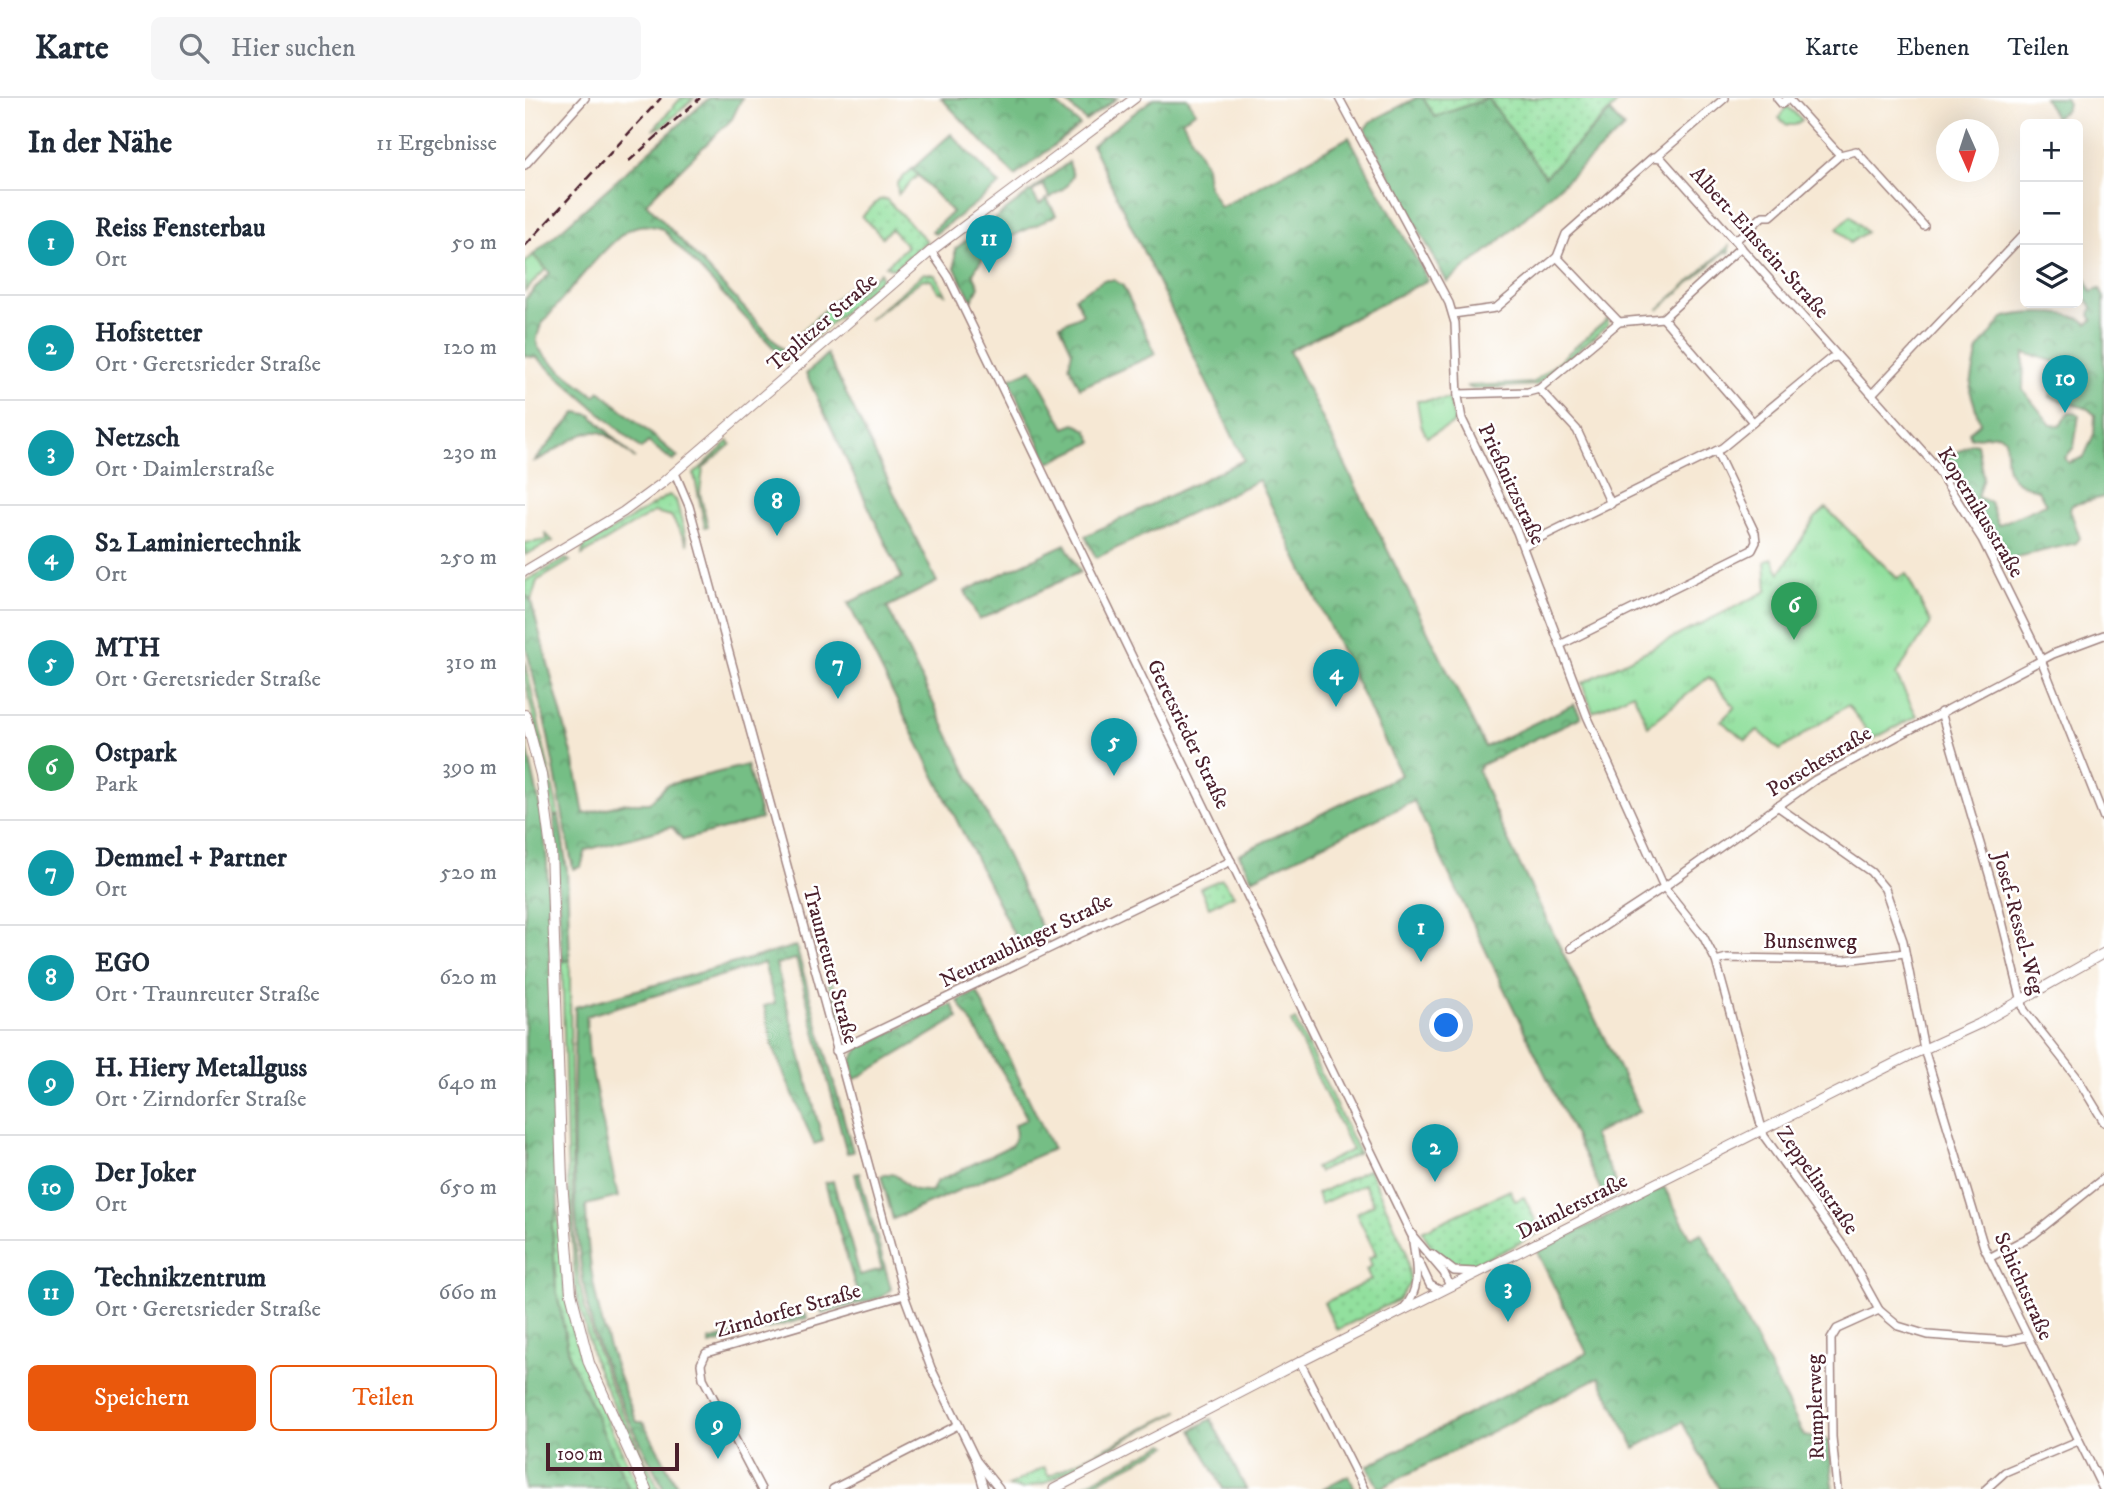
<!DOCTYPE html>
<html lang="de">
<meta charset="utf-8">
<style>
body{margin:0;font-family:"IM FELL DW Pica",serif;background:#f6f6f7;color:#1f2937}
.controls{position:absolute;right:21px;top:21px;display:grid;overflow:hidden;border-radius:10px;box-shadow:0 7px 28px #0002}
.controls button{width:63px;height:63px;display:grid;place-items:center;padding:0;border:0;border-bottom:2px solid #e0e1e3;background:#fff;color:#1f2937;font:35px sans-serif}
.compass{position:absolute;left:1411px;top:21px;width:63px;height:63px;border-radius:50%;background:#fff;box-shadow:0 7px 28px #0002;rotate:177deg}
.scale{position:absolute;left:21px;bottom:18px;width:133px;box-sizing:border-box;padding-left:7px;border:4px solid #4a1f2b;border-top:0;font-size:19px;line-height:24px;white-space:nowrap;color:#4a1f2b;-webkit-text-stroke:5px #fff;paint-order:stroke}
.you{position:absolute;left:922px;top:928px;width:24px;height:24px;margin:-18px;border:5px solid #fff;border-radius:50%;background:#1a73e8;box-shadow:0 0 0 10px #1a73e833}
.badge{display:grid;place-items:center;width:46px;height:46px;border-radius:50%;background:#ea580c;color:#fff;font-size:23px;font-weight:700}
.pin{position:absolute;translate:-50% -58px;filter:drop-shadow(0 2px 4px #0008)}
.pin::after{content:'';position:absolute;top:37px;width:24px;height:21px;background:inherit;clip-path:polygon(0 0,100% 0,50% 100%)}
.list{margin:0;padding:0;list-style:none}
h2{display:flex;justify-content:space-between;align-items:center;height:91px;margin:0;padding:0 28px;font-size:30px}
h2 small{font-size:23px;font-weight:400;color:#747a83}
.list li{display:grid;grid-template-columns:46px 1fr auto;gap:21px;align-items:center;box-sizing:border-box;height:105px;padding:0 28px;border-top:2px solid #e0e1e3}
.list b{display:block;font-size:26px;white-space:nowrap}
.list p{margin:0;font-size:23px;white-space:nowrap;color:#747a83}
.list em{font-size:23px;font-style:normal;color:#747a83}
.actions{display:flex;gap:14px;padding:21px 28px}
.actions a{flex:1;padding:16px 0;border:2px solid #ea580c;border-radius:10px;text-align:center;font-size:24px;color:#ea580c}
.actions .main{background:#ea580c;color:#fff}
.icon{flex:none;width:38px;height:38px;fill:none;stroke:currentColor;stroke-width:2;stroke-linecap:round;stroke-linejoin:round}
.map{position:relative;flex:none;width:1579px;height:1391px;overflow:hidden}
header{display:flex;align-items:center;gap:42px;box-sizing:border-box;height:98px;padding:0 35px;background:#fff;border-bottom:2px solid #e0e1e3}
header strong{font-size:33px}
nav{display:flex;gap:38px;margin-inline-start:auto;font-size:24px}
.search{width:490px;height:63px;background:#f6f6f7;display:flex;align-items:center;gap:18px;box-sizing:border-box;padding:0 24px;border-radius:10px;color:#747a83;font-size:26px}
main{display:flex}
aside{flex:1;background:#fff}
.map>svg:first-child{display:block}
</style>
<header>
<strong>Karte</strong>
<div class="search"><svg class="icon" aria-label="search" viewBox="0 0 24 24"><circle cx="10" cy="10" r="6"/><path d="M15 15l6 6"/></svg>Hier suchen</div>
<nav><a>Karte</a><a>Ebenen</a><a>Teilen</a></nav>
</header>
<main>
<aside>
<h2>In der Nähe<small>11 Ergebnisse</small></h2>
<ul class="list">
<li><span class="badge" style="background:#0f9aa8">1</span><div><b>Reiss Fensterbau</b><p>Ort</p></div><em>50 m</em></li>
<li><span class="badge" style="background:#0f9aa8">2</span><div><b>Hofstetter</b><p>Ort · Geretsrieder Straße</p></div><em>120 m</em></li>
<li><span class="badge" style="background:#0f9aa8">3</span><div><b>Netzsch</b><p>Ort · Daimlerstraße</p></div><em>230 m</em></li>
<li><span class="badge" style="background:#0f9aa8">4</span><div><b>S2 Laminiertechnik</b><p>Ort</p></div><em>250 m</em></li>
<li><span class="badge" style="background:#0f9aa8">5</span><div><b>MTH</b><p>Ort · Geretsrieder Straße</p></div><em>310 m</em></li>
<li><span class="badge" style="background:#2e9e5b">6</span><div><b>Ostpark</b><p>Park</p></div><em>390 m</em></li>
<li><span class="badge" style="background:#0f9aa8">7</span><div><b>Demmel + Partner</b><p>Ort</p></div><em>520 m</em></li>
<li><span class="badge" style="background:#0f9aa8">8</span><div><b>EGO</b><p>Ort · Traunreuter Straße</p></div><em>620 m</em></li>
<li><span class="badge" style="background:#0f9aa8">9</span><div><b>H. Hiery Metallguss</b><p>Ort · Zirndorfer Straße</p></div><em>640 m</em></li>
<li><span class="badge" style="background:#0f9aa8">10</span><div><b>Der Joker</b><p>Ort</p></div><em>650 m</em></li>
<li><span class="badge" style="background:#0f9aa8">11</span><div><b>Technikzentrum</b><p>Ort · Geretsrieder Straße</p></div><em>660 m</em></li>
</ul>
<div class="actions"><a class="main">Speichern</a><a>Teilen</a></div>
</aside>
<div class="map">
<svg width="1579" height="1391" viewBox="0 0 1579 1391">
<defs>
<pattern id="grass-dots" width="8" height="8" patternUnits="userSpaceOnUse" patternTransform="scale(1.75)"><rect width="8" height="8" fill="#92e09e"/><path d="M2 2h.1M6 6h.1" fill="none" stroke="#7fc088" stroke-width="1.8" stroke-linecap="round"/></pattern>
<pattern id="forest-crowns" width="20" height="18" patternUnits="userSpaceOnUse" patternTransform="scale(1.75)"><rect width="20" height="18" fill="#75be85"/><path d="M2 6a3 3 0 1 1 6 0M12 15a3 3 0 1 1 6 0" fill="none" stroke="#629a6d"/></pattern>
<pattern id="park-tufts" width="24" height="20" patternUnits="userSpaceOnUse" patternTransform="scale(1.75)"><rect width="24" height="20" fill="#92e09e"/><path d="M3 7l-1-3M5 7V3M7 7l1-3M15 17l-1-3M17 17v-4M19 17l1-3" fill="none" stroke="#7fc088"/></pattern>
</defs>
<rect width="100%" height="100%" fill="#fff"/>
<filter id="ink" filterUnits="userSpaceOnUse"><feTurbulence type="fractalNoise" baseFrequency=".0143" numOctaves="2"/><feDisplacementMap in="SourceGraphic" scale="14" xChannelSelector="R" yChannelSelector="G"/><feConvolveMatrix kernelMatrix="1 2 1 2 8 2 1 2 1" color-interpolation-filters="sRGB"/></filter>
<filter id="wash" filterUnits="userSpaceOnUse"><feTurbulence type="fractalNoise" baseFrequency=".00686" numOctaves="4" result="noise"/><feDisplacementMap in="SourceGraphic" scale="28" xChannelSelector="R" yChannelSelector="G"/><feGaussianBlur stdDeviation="1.57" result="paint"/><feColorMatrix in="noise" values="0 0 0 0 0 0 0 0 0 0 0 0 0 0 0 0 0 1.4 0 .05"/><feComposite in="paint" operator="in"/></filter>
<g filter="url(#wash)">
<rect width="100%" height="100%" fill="#f6e8d4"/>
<g fill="url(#grass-dots)" stroke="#6e8064" stroke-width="2">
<path d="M 156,0 L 169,0 L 138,28 L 128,32 Z"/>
<path d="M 898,0 L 963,0 L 910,20 Z"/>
<path d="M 963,0 L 1097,0 L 1020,79 Z"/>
<path d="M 387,71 L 393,77 L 373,96 L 372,85 Z"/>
<path d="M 361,101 L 402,143 L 369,171 L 361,168 L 382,148 L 366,131 L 357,139 L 337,118 L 354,102 Z"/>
<path d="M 1204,148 L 1204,155 L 1201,153 L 1133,212 Z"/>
<path d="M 355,174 L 356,181 L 279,249 L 270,240 L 323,189 L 331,197 Z"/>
<path d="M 399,175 L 410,177 L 421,196 L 414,194 L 406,182 L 398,181 L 343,222 Z"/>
<path d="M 1083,221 L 1083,227 L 1011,287 L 948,291 L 941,288 L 1008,285 Z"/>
<path d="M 204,343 L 206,346 L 178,370 L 175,395 L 183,428 L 180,429 L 169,376 Z"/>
<path d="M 144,397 L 151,402 L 163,447 L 146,418 L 129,414 L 57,457 L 58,450 Z"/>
<path d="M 21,436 L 28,443 L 0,457 L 0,445 L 22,442 Z"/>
<path d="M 41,461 L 45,463 L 12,483 L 6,503 L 0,496 L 0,483 Z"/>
<path d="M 0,563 L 34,718 L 29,718 L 0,581 Z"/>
<path d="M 697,781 L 709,797 L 684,809 L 675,790 Z"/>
<path d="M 289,820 L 317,920 L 333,933 L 323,933 L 314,925 L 286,821 Z"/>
<path d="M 45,862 C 45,928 46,994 47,1060 C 48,1113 48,1168 62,1219 C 78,1281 107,1334 134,1391 L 126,1391 L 69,1263 L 51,1194 L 43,1083 L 37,863 Z"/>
<path d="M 770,922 L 834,1055 L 794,1074 L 790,1070 L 827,1052 L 766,924 Z"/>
<path d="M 844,1071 L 881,1153 L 885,1185 L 873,1202 L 812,1232 L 799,1205 L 846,1182 L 841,1171 L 847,1168 L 844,1160 L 851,1156 L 831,1115 L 849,1106 L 839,1086 L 796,1106 L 792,1096 Z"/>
<path d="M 985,1092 L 990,1103 L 999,1099 L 1016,1134 C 995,1144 943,1176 922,1164 C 910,1157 904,1145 897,1133 Z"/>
<path d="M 33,1110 C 35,1148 37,1185 46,1222 C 59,1282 89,1336 115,1391 L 104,1391 L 45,1261 L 31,1190 L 27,1128 Z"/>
<path d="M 654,1313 L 520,1385 L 497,1391 L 483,1388 L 519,1369 L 524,1378 Z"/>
<path d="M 640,1346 L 643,1348 L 558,1391 L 551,1391 Z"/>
</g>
<g fill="url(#forest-crowns)" stroke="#606e58" stroke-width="2" fill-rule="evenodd">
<path d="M 184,0 L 217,0 L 207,21 L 121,105 L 266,260 L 262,264 L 137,131 C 128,128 120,126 110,129 C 87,136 35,205 16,227 C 14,234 10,241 13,249 C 20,262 57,288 70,298 L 75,293 L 153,359 L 148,363 L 123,344 L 116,351 L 12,260 L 0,258 L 0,201 L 25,175 L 8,157 Z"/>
<path d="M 416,0 L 525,0 L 555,27 L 490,78 Z"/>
<path d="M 537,0 L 592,0 L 561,23 Z"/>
<path d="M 629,0 L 662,0 L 671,14 L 657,22 L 681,68 L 683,87 L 695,110 L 824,39 L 903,182 L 764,253 L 960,649 L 1049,606 L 1056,619 L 956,667 L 953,672 L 976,728 L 1115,1013 L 1068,1037 L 1096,1095 L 1081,1103 L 889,703 L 727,781 L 714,756 L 876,677 L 734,382 L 571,460 L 560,438 L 719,362 L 567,47 Z"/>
<path d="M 891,0 L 898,0 L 910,19 L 963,0 L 1020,78 L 1085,14 L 1099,30 L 970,147 L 922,184 L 840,31 L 845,24 Z"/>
<path d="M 1519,0 L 1540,0 L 1543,6 L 1541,12 L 1530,19 Z"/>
<path d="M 426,36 L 475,87 L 410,136 L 407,133 L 427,114 L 387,71 Z"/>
<path d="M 544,64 L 548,78 L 543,87 L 525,100 L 518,87 L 507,94 L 514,106 L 522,101 L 531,117 C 497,137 470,137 448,175 L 454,188 L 447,203 L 430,170 L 430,151 Z"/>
<path d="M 1559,175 L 1566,194 L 1575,191 L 1579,200 L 1579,399 L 1547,407 L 1545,412 L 1555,440 L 1551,445 L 1479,462 L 1416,363 L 1448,345 L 1452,346 L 1458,379 L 1452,399 L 1465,404 L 1473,427 L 1521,406 L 1513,392 C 1477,383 1483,372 1480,341 L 1473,336 L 1446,340 L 1444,334 L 1455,325 L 1445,292 L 1450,265 L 1453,252 L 1478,220 C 1495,214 1551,211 1562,226 L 1568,222 L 1565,217 L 1567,209 L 1555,192 L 1560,188 L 1553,177 ZM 1499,255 L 1531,264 L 1525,299 L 1563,311 L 1570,317 L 1569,336 L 1559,359 L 1544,365 L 1540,360 L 1549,349 L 1554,317 L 1544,314 L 1535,328 L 1526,327 L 1498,292 Z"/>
<path d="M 579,182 L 589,182 L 598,188 L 631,256 L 555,290 L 544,267 L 547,253 L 535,227 L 558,216 L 550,199 Z"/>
<path d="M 302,256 L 412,484 L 362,509 L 522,841 L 497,853 L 323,505 L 377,480 L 281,276 Z"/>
<path d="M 507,271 L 540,330 L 550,326 L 562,332 L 568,344 L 524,365 L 484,281 Z"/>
<path d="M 52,314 L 66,317 L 110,361 C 101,353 91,342 80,336 C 58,325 29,358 9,363 Z"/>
<path d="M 540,446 L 555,474 L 454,522 L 440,493 Z"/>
<path d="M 0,496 L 6,503 L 49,663 L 59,716 L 101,705 L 124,705 L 142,687 L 222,667 L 236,721 L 158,742 L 147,729 L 61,752 L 56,769 L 48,771 L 22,633 L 0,545 Z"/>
<path d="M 0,639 L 17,718 L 22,763 L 33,1110 L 27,1128 L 31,1190 L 45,1261 L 104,1391 L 0,1391 Z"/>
<path d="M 29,718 L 34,718 L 42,771 L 45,862 L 37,863 Z"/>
<path d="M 271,848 L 328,1054 L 322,1055 L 271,861 L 251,866 L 298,1043 L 289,1046 L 248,950 L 239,908 L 250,905 L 239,865 L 61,918 L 64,959 L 93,1099 L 61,1107 C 62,1184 81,1253 112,1324 L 118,1324 L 154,1391 L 139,1391 C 116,1345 91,1300 74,1251 C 41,1152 49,1014 50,909 Z"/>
<path d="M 452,894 L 528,1051 L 368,1121 L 356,1078 L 367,1075 C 386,1086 376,1093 407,1093 L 411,1084 L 487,1047 L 491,1035 L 489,1027 L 502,1021 L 485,986 L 433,903 Z"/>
<path d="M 427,906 L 433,920 L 329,982 L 326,963 L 335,949 Z"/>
<path d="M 334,1075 L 366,1191 L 357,1199 L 297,1216 L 296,1212 L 334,1201 L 300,1085 L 308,1083 L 335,1177 L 357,1171 L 330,1076 Z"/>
<path d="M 1139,1089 L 1166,1140 L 1177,1135 L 1279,1338 L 1304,1342 L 1308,1391 L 1194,1391 L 1157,1324 L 1110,1350 L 1074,1279 L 854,1391 L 842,1368 L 1062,1255 L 1012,1154 Z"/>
<path d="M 281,1216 L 282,1220 L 185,1247 L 184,1243 Z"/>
<path d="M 686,1321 L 721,1391 L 698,1391 L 667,1332 Z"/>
<path d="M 824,1377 L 830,1391 L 797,1391 Z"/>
</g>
<g fill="url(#park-tufts)" stroke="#6e8064" stroke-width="2">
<path d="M 1262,8 L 1277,22 L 1270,27 L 1262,27 L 1254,20 Z"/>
<path d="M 1326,118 L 1341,134 L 1325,145 L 1312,130 Z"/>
<path d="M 924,301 L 930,325 L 902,339 L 896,327 L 892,303 Z"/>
<path d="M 1301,410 L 1372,480 L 1381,476 L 1406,525 L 1371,577 L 1392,618 L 1348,641 L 1323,607 L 1255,652 L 1233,632 L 1221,642 L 1196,623 L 1210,609 L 1184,579 L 1123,628 L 1108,595 L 1068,614 L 1057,585 L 1242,493 L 1240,464 L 1247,460 L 1255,475 L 1290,420 Z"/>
</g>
<path fill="#92e09e" stroke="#6e8064" stroke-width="2" d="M 8,157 L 21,171 L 0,193 L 0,165 Z"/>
</g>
<g filter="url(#ink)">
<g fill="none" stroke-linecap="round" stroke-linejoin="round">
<g stroke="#a08480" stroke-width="10">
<g id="minor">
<path d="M 814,0 L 924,205 L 930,225 L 933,299 L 937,321 L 992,434 L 1062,618 L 1139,789 L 1178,838 L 1191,863 L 1239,1038 L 1319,1149 L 1354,1212 L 1373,1228 L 1403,1237 L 1482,1243 L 1501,1239"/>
<path d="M 1252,0 L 1257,6 L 1263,0 L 1315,57"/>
<path d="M 1132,58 L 1200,0"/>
<path d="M 0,67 L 60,0"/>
<path d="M 1210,143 L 1238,118 L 1246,118 L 1315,57 L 1331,53 L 1399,128"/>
<path d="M 406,153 L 423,178 L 886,1136 L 919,1175 L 925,1188"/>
<path d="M 1032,159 L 1094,224"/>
<path d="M 928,216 L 971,210 L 1032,159 L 1041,136 L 1128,59 L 1136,60 L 1409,366 L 1457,441 L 1513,554 L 1579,720"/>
<path d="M 1138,220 L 1228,324"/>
<path d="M 1014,291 L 1052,332 L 1086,406"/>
<path d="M 1348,295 L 1500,135"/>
<path d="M 933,296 L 1003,294 L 1014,291 L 1094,224 L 1138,220 L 1216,149"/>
<path d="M 150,375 L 164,408 L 379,1197 L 406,1270 L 450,1360 L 459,1391"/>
<path d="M 998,448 L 1197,350 L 1306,260 L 1312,259"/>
<path d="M 1035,547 L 1227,452 L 1231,444 L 1230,435 L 1191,353"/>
<path d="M 1416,614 L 1472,803 L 1499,912 L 1551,978 L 1579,1024"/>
<path d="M 1252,708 L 1346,774 L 1360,791 L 1378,843 L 1399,951 L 1459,1149 L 1578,1391"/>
<path d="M 1046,850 L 1139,789 L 1290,682 L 1528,556 L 1579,537"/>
<path d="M 1191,863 L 1202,860 L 1320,862 L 1380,855"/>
<path d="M 311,953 L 706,763"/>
<path d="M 907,1156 L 929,1173 L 951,1174"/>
<path d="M 1464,1160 L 1508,1137 L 1579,1080"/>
<path d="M 894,1164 L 905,1187 L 916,1193"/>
<path d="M 878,1211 C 899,1189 890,1164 887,1136"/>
<path d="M 775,1264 L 839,1391"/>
<path d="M 450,1361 L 474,1391"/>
<path d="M 236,1391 L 178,1280 L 176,1266 L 181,1255 L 379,1197"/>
<path d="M 308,1391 L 433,1327"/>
<path d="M 1312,1391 L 1307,1339 L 1306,1241 L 1312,1231 L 1354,1212"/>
<path d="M 1461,1391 L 1480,1374 L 1553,1343"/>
</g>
</g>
<g stroke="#a08480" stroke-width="11">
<g id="tertiary">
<path d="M 0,473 L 98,414 L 136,386 L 406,153 L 610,0"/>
<path d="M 529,1391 L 775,1264 L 1384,958 L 1454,926 L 1579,855"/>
</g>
</g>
<g stroke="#a08480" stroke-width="12">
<path id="secondary" d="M 0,617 L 16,677 L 26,751 L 37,1083 L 46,1195 L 64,1265 L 121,1391"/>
</g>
<use href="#minor" stroke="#fff" stroke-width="7"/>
<use href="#tertiary" stroke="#fff" stroke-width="9"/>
<use href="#secondary" stroke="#fff" stroke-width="10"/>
<g stroke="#4a1f2b" stroke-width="2.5" stroke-dasharray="10 5" stroke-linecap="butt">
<path d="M 104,63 L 175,0"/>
<path d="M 0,148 L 136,0"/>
</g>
</g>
</g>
<g text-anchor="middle" stroke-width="5" stroke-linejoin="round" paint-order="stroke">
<g font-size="21" fill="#4a1f2b" stroke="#fff">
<text transform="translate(1235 144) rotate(48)" y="7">Albert-Einstein-Straße</text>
<text transform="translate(297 224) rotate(-41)" y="7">Teplitzer Straße</text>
<text transform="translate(987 386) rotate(65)" y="7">Prießnitzstraße</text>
<text transform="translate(1456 414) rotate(59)" y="7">Kopernikusstraße</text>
<text transform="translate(664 636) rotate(64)" y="7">Geretsrieder Straße</text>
<text transform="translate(1294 663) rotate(-31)" y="7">Porschestraße</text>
<text transform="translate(1494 825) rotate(75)" y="7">Josef-Ressel-Weg</text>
<text transform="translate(501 842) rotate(-26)" y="7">Neutraublinger Straße</text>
<text x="1285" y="850">Bunsenweg</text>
<text transform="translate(306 867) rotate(75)" y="7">Traunreuter Straße</text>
<text transform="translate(1293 1082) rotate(55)" y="7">Zeppelinstraße</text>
<text transform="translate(1047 1108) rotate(-27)" y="7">Daimlerstraße</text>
<text transform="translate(1499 1188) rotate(66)" y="7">Schichtstraße</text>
<text transform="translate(263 1212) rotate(-16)" y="7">Zirndorfer Straße</text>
<text transform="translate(1290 1309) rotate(-92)" y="7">Rumplerweg</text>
</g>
</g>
</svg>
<div class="controls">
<button>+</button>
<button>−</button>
<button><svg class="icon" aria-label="layers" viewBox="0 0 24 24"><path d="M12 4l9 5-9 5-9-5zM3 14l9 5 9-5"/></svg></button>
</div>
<svg class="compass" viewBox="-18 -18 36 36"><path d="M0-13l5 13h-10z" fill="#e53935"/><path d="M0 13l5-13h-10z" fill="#747a83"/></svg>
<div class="scale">100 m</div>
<div class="you"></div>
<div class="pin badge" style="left:896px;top:864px;background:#0f9aa8">1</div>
<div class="pin badge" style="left:910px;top:1084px;background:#0f9aa8">2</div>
<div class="pin badge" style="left:983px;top:1224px;background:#0f9aa8">3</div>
<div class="pin badge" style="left:811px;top:609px;background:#0f9aa8">4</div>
<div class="pin badge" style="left:589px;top:678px;background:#0f9aa8">5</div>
<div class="pin badge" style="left:1269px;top:542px;background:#2e9e5b">6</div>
<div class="pin badge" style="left:313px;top:601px;background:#0f9aa8">7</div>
<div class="pin badge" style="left:252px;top:438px;background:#0f9aa8">8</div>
<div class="pin badge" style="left:193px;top:1361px;background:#0f9aa8">9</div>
<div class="pin badge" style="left:1540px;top:315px;background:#0f9aa8">10</div>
<div class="pin badge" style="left:464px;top:175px;background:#0f9aa8">11</div>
</div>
</main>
